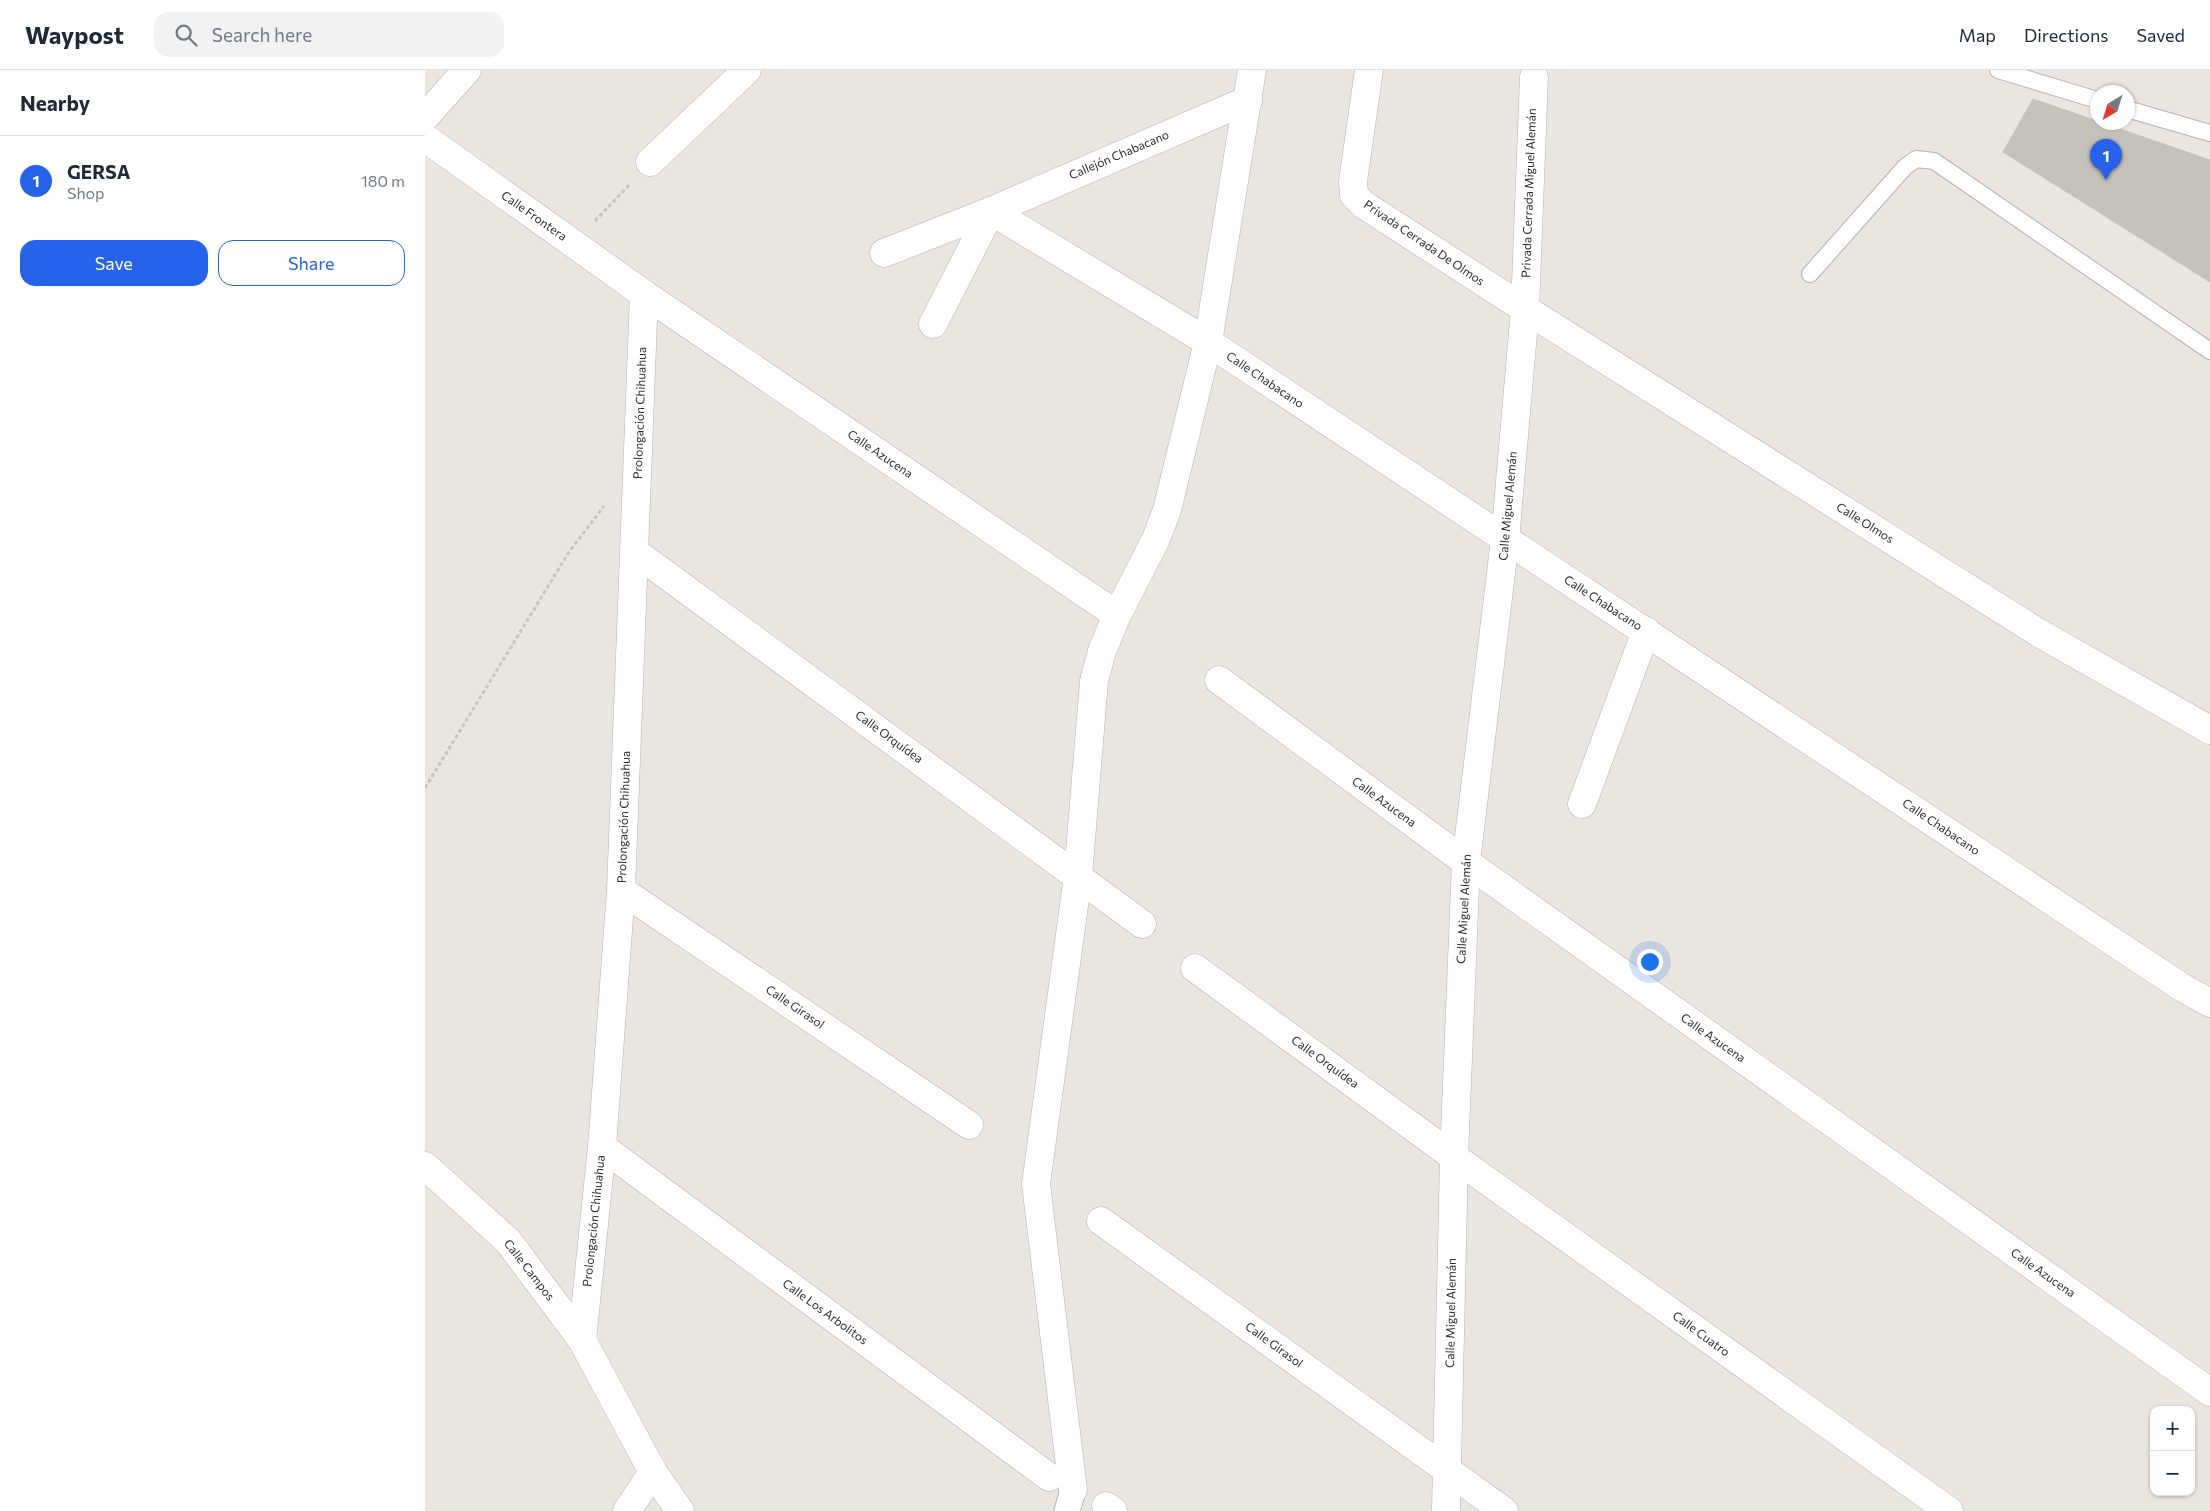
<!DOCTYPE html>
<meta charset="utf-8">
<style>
body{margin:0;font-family:Commissioner,sans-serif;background:#f2f2f3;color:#1f2937}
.controls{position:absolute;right:15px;bottom:15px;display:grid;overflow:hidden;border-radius:10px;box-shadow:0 1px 4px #0004}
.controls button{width:45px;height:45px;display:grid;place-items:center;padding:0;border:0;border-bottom:1px solid #e0e1e3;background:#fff;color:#1f2937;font:25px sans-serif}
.compass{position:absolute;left:1665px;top:15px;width:45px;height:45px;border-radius:50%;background:#fff;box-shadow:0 1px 4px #0004;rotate:218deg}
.you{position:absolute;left:1224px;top:891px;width:18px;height:18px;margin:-12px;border:4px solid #fff;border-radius:50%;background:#1a73e8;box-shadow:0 0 0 8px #1a73e833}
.badge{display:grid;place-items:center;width:32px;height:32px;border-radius:50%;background:#2563eb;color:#fff;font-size:16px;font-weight:700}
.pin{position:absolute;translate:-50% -41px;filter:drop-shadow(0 1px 2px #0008)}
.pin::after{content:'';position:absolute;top:26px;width:18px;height:15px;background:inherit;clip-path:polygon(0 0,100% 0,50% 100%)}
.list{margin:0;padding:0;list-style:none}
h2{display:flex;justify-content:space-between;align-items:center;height:65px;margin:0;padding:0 20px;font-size:21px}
h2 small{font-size:16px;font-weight:400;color:#747a83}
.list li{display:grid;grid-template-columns:32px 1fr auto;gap:15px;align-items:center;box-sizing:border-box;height:90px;padding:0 20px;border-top:1px solid #e0e1e3}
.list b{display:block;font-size:19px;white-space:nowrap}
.list p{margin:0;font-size:16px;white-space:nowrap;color:#747a83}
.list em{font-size:16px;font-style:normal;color:#747a83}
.actions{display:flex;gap:10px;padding:15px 20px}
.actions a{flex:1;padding:11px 0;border:1px solid #2563eb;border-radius:15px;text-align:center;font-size:18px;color:#2563eb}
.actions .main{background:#2563eb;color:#fff}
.icon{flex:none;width:28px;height:28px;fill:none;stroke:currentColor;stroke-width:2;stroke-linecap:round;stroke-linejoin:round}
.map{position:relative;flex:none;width:1785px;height:1441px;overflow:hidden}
header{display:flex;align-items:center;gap:30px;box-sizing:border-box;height:70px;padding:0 25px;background:#fff;border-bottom:1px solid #e0e1e3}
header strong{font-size:24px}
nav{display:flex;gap:28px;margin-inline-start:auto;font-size:18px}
.search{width:350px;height:45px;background:#f2f2f3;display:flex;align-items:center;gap:12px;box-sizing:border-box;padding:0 18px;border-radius:15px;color:#747a83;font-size:19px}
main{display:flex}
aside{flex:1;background:#fff}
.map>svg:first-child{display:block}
</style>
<header>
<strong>Waypost</strong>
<div class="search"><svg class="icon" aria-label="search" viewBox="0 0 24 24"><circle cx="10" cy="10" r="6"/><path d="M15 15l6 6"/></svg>Search here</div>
<nav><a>Map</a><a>Directions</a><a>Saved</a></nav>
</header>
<main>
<aside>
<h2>Nearby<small></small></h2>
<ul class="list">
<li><span class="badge">1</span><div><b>GERSA</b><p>Shop</p></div><em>180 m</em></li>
</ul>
<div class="actions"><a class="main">Save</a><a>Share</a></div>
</aside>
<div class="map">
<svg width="1785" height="1441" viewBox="0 0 1785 1441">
<rect width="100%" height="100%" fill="#ece6e0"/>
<g fill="#c5c1bb" stroke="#c7c2b9">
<path d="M 1608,29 L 1785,90 L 1785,138 Z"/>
<path d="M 1608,29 L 1785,138 L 1785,212 L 1578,82 Z"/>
</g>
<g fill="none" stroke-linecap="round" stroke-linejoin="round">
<g stroke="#b0b2bb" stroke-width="18">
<g id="service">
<path d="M 1573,0 L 1672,30"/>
<path d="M 1702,39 L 1785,63"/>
<path d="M 1385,204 L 1480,97 L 1491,89 L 1509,91 L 1785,281"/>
</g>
</g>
<g stroke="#b0b2bb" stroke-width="27">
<path id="pedestrian" d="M 642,1441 L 648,1420"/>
</g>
<g stroke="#b0b2bb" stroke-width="29">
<g id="minor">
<path d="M 944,0 L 928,111 L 929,125 L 939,135 L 1100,239 L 1614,563 L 1785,660"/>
<path d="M 0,47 L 42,0"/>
<path d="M 0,68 L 219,224 L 692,545"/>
<path d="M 225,92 L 322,0"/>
<path d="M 566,141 L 783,272 L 1758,918 L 1785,933"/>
<path d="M 459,183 L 566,141 L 823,30"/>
<path d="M 508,254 L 566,141"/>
<path d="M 210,482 L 717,854"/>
<path d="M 794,610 L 1041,792 L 1785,1322"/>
<path d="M 1157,734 L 1221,561"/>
<path d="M 196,820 L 544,1055"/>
<path d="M 770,898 L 1029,1087 L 1524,1441"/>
<path d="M 177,1077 L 624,1407"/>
<path d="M 676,1151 L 1079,1441"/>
<path d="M 157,1270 L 177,1077 L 196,820 L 219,224"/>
<path d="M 648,1420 L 611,1114 L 653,806 L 669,611 L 677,581 L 692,545 L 731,469 L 742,440 L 783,272 L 827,0"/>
<path d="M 681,1436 L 688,1441"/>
<path d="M 202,1441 L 228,1402"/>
<path d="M 1021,1441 L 1029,1087 L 1041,792 L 1080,470 L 1100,239 L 1109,7"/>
</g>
</g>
<g stroke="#b0b2bb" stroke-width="29">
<path id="tertiary" d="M 0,1096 L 83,1171 L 157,1270 L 228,1402 L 255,1441"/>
</g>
<g stroke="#c4c4c4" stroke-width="3" stroke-dasharray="4 2.5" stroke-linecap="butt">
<path d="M 170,151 L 205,114"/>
<path d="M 0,718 L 144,482 L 179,436"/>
</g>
<use href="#service" stroke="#fff" stroke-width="16"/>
<use href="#pedestrian" stroke="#fff" stroke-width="25"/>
<use href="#minor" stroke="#fff" stroke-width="28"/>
<use href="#tertiary" stroke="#fff" stroke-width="28"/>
</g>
<g text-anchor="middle" stroke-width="4" stroke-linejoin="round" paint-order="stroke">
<g font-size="12" fill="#2c2c2c" stroke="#fff">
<text transform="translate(694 85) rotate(-23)" y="4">Callejón Chabacano</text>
<text transform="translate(1104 123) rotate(-88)" y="4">Privada Cerrada Miguel Alemán</text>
<text transform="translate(109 146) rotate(35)" y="4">Calle Frontera</text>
<text transform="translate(999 173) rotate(34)" y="4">Privada Cerrada De Olmos</text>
<text transform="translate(840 310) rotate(34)" y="4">Calle Chabacano</text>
<text transform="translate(215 343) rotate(-88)" y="4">Prolongación Chihuahua</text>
<text transform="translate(455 384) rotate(34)" y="4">Calle Azucena</text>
<text transform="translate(1083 436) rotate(-85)" y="4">Calle Miguel Alemán</text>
<text transform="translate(1440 453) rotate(32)" y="4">Calle Olmos</text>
<text transform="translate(1178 533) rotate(33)" y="4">Calle Chabacano</text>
<text transform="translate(464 667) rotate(36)" y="4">Calle Orquídea</text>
<text transform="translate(959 732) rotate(36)" y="4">Calle Azucena</text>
<text transform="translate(199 747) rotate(-88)" y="4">Prolongación Chihuahua</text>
<text transform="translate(1516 757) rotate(34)" y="4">Calle Chabacano</text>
<text transform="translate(1039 839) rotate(-87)" y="4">Calle Miguel Alemán</text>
<text transform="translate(370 937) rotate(34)" y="4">Calle Girasol</text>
<text transform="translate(1288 968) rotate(35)" y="4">Calle Azucena</text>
<text transform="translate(900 992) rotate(36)" y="4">Calle Orquídea</text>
<text transform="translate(169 1151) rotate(-84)" y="4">Prolongación Chihuahua</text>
<text transform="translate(104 1200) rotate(52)" y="4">Calle Campos</text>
<text transform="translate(1618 1203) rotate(35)" y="4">Calle Azucena</text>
<text transform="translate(400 1242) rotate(36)" y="4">Calle Los Arbolitos</text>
<text transform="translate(1026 1243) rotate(-89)" y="4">Calle Miguel Alemán</text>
<text transform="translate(1276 1264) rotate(36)" y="4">Calle Cuatro</text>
<text transform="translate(849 1275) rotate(36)" y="4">Calle Girasol</text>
</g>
</g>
</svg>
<div class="controls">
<button>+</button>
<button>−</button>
</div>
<svg class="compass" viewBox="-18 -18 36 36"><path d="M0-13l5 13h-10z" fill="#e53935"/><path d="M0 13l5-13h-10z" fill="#747a83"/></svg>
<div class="you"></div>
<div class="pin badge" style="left:1681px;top:110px">1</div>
</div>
</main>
